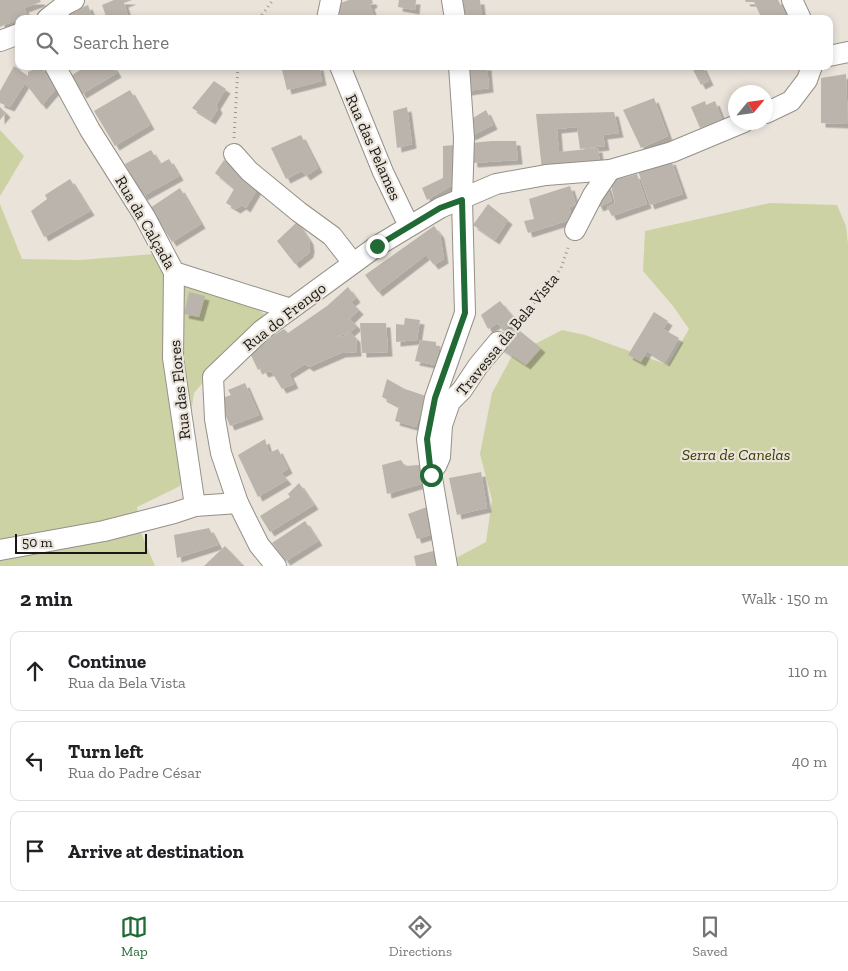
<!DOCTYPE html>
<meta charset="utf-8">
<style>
body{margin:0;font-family:"Zilla Slab",serif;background:#f6f6f6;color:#202124}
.compass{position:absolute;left:728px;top:85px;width:45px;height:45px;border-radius:50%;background:#fff;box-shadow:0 2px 8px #0003;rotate:61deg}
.scale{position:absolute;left:15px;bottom:12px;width:132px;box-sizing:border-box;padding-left:5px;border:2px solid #191714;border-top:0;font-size:14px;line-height:18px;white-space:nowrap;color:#191714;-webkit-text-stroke:4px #e9e3da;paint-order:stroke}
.stop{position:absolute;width:15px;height:15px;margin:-11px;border:4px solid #216a36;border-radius:50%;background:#fff}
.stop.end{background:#216a36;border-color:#fff;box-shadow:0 1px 5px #0008}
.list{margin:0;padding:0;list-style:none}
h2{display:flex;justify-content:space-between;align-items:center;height:65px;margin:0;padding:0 20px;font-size:21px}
h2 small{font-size:16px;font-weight:400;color:#757577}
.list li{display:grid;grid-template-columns:32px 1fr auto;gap:15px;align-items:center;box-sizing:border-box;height:80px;margin:0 10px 10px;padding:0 10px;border:1px solid #e0e0e0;border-radius:10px}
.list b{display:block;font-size:19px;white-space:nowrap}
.list p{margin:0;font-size:16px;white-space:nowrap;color:#757577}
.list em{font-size:16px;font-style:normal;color:#757577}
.icon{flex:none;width:28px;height:28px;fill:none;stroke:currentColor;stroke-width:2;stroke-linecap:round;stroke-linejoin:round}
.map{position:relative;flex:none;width:848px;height:566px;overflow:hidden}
.search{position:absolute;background:#fff;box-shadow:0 2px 8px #0003;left:15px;right:15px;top:15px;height:55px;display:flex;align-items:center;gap:12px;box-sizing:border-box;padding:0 18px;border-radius:10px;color:#757577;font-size:19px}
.sheet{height:335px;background:#fff}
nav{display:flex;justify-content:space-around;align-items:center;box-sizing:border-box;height:70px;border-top:1px solid #e0e0e0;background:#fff;font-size:14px;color:#757577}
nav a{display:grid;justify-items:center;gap:2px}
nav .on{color:#216a36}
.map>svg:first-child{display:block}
</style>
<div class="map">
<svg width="848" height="566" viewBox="0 0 848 566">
<defs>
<filter id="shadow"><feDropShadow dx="4.5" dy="4.5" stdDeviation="0" flood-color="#0004"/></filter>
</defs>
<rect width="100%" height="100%" fill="#e9e3da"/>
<g fill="#cdd2a4">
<path d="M 0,130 L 24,156 L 0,196 Z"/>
<path d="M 770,203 L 837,205 L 846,226 L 848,244 L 848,566 L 441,566 L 486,542 L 492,500 L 480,454 L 492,393 L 512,356 L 562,330 L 585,335 L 668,365 L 689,329 L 673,306 L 643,271 L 645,231 Z"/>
<path d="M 0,204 L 22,259 L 80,260 L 154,254 L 236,288 L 267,317 L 237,342 L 194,393 L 180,486 L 137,507 L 139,528 L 155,566 L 0,566 Z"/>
</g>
<g fill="#bbb4ac" filter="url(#shadow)">
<path d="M 0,0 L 40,0 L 41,2 L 24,8 L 28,17 L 19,19 L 0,27 Z"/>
<path d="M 114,0 L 132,0 L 124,3 L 129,19 L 107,19 L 102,5 Z"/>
<path d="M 349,0 L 372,0 L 373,3 L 370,5 L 375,19 L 342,19 L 335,5 Z"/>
<path d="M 399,0 L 416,0 L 415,10 L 398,7 Z"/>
<path d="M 458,0 L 480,0 L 482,19 L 460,19 Z"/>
<path d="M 745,0 L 778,0 L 787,17 L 785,19 L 762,19 L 754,2 L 746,2 Z"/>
<path d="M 88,5 L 93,19 L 65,19 L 68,13 Z"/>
<path d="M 14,66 L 28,76 L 28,72 L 41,66 L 55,90 L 42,105 L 25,83 L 10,107 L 0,103 L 0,91 Z"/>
<path d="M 86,66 L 113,66 L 117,73 L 82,94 L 71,76 Z"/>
<path d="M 281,66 L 319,66 L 322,81 L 287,90 Z"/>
<path d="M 465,66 L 487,66 L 489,88 L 467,91 Z"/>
<path d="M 691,66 L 702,66 L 709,81 L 701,85 Z"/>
<path d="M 846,74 L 848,124 L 821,123 L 821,78 Z"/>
<path d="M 214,81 L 226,89 L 216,105 L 218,109 L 211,120 L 192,108 Z"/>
<path d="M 130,90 L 150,125 L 115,146 L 94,111 Z"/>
<path d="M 654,98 L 668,136 L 641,148 L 623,110 Z"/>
<path d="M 705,101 L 706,105 L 715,101 L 722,119 L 700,128 L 691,107 Z"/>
<path d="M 0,107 L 6,113 L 0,120 Z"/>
<path d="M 407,107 L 412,144 L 397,148 L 393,111 Z"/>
<path d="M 486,110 L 493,125 L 471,136 L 465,123 Z"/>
<path d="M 614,112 L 619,133 L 603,135 L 605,146 L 580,149 L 577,127 L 557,129 L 559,152 L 598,148 L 600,164 L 542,170 L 536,114 Z"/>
<path d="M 301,135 L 318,168 L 306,176 L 302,171 L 286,179 L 271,148 Z"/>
<path d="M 492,141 L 516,141 L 518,160 L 473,163 L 471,143 Z"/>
<path d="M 455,145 L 454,184 L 427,200 L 422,188 L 443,178 L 443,146 Z"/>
<path d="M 151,150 L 160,164 L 169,159 L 179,176 L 143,196 L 125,164 Z"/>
<path d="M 224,160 L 259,186 L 246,208 L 242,205 L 236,209 L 226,203 L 234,189 L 215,173 Z"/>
<path d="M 671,160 L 683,194 L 650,205 L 638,171 Z"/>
<path d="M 637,174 L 647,204 L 612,216 L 607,207 L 615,203 L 610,181 Z"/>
<path d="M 70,179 L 90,211 L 44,237 L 31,211 L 47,199 L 45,195 Z"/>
<path d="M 606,184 L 612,201 L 599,207 L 594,197 Z"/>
<path d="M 570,186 L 576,205 L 569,207 L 573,219 L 528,233 L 524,221 L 534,219 L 529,199 Z"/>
<path d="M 180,188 L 201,224 L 172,242 L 150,208 Z"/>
<path d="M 488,204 L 508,220 L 495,240 L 473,225 Z"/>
<path d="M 297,222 L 309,240 L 310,247 L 309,253 L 295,264 L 277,241 Z"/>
<path d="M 434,226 L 440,234 L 444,259 L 434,265 L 426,255 L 378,292 L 365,275 Z"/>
<path d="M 348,287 L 356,298 L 351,302 L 359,310 L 350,319 L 357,326 L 350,332 L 336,337 L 344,336 L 350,332 L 356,338 L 357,352 L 341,353 L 309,367 L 305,364 L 289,374 L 294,384 L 282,389 L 271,371 L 264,373 L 261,368 L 258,370 L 249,351 L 284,329 L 288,333 L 327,306 Z"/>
<path d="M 189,292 L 205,296 L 199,317 L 184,314 Z"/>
<path d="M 500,301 L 515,319 L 503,331 L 498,323 L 488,329 L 481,315 Z"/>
<path d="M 654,312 L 668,321 L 663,329 L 679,338 L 665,362 L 647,351 L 641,362 L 628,355 Z"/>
<path d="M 405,318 L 420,320 L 417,340 L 396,342 L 396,324 L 404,325 Z"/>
<path d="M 360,323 L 386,323 L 388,352 L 362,353 Z"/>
<path d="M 515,327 L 541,348 L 526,365 L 499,347 Z"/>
<path d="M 420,340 L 436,342 L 436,346 L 440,346 L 435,365 L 415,361 Z"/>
<path d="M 387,379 L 405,389 L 426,396 L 416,427 L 395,421 L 399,406 L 382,397 Z"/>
<path d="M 245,383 L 259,415 L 230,426 L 219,399 L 231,395 L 228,390 Z"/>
<path d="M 265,439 L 269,453 L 278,449 L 288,469 L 281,473 L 287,480 L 258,497 L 238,455 Z"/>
<path d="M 401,460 L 405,466 L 419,465 L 424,483 L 387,494 L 382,465 Z"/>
<path d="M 481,472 L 487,508 L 457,515 L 449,478 Z"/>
<path d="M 299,483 L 314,505 L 270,532 L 260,516 L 290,497 L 288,494 Z"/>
<path d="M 427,507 L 436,533 L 417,539 L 408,514 Z"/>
<path d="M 305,521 L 318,541 L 286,561 L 272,543 Z"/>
<path d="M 209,528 L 218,545 L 177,558 L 174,535 Z"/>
<path d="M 225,546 L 242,564 L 240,566 L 204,566 Z"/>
<path d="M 437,550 L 441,564 L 434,566 L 416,566 L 414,556 Z"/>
</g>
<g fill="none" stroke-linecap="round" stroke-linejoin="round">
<g stroke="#959088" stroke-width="22">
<g id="minor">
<path d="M 452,0 L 455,19"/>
<path d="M 792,0 L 801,19"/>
<path d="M 47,19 L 66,4 L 74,0"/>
<path d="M 327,19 L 331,0"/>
<path d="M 0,41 L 19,34"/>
<path d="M 829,56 L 848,52"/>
<path d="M 55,66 L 90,130 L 145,217 L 174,272 L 291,309"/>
<path d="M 340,66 L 383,172 L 409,226"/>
<path d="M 766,113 L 791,101 L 807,80 L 812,66"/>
<path d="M 234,154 L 249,171 L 299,212 L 332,236 L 353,263"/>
<path d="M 575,230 L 593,195 L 610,170"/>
<path d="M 174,272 L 173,358 L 195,506"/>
<path d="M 436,466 L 440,457 L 442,425 L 450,402 L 462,390 L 478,366 L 498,342"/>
<path d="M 0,550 L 104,531 L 174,513 L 195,506 L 238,503"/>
<path d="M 276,566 L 259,545 L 238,503 L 221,453 L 215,419 L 213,377 L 262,330 L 377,246 L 440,208 L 496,184 L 546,175 L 610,170 L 672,152 L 744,122"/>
<path d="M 447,566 L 431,472 L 427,439 L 435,398 L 465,313 L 462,200 L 464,138 L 459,66"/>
</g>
</g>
<g stroke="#9c9790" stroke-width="3" stroke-dasharray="1 4" stroke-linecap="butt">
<path d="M 259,19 L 273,0"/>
<path d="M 234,138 L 238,66"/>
<path d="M 510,329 L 546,290 L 561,268 L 569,245"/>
</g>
<use href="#minor" stroke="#fff" stroke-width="20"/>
</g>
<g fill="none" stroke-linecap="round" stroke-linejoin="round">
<path stroke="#216a36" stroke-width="6" d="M 377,246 L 440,208 L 462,200 L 465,313 L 435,398 L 427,439 L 431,475"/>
</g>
<g text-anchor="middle" stroke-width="4.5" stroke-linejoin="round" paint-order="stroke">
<g font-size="16" fill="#191714" stroke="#e9e3da">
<text transform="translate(374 147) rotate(66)" y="6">Rua das Pelames</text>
<text transform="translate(146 222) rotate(60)" y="6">Rua da Calçada</text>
<text transform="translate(284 316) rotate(-38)" y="6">Rua do Frengo</text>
<text transform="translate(507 334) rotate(-51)" y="6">Travessa da Bela Vista</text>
<text transform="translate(179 390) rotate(-96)" y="6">Rua das Flores</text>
</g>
<g font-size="16" font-style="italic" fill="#393b00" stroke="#e9e3da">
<text x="736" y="460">Serra de Canelas</text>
</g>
</g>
</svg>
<svg class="compass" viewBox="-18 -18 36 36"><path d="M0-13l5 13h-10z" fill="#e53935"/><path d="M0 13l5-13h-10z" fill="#757577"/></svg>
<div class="scale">50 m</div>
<div class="stop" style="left:431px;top:475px"></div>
<div class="stop end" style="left:377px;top:246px"></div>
<div class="search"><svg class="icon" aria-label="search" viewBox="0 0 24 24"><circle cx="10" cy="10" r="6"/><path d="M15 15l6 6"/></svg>Search here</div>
</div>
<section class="sheet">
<h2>2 min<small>Walk · 150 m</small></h2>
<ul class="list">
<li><svg class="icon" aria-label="ahead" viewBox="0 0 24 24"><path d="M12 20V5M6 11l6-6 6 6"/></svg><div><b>Continue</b><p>Rua da Bela Vista</p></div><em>110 m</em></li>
<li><svg class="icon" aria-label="left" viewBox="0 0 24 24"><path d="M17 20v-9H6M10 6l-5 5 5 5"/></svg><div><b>Turn left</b><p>Rua do Padre César</p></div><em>40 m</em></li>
<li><svg class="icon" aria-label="arrive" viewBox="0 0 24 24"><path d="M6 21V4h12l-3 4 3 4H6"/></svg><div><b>Arrive at destination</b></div></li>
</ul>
</section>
<nav>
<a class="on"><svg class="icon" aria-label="map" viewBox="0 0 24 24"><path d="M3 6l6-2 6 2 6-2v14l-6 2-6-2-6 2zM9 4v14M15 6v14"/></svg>Map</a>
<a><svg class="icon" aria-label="directions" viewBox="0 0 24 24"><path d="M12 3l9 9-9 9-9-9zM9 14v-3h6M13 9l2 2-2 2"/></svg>Directions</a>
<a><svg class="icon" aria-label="saved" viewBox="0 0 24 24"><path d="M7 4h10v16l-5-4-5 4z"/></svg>Saved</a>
</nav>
